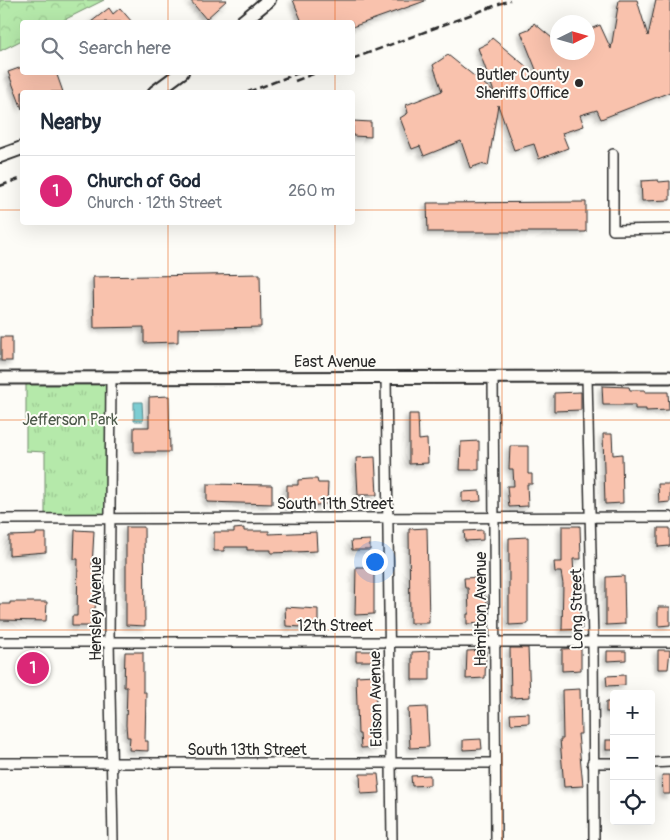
<!DOCTYPE html>
<meta charset="utf-8">
<style>
body{margin:0;font-family:Pangolin,sans-serif;background:#f2f2f3;color:#1f2937}
.controls{position:absolute;right:15px;bottom:15px;display:grid;overflow:hidden;border-radius:5px;box-shadow:0 5px 20px #0002}
.controls button{width:45px;height:45px;display:grid;place-items:center;padding:0;border:0;border-bottom:1px solid #e0e1e3;background:#fff;color:#1f2937;font:25px sans-serif}
.compass{position:absolute;left:550px;top:15px;width:45px;height:45px;border-radius:50%;background:#fff;box-shadow:0 5px 20px #0002;rotate:85deg}
.you{position:absolute;left:374px;top:561px;width:18px;height:18px;margin:-12px;border:4px solid #fff;border-radius:50%;background:#1a73e8;box-shadow:0 0 0 8px #1a73e833}
.badge{display:grid;place-items:center;width:32px;height:32px;border-radius:50%;background:#db2777;color:#fff;font-size:16px;font-weight:700}
.pin{position:absolute;translate:-50% -50%;border:2px solid #fff;box-shadow:0 1px 5px #0006}
.list{margin:0;padding:0;list-style:none}
h2{display:flex;justify-content:space-between;align-items:center;height:65px;margin:0;padding:0 20px;font-size:21px}
h2 small{font-size:16px;font-weight:400;color:#747a83}
.list li{display:grid;grid-template-columns:32px 1fr auto;gap:15px;align-items:center;box-sizing:border-box;height:70px;padding:0 20px;border-top:1px solid #e0e1e3}
.list b{display:block;font-size:19px;white-space:nowrap}
.list p{margin:0;font-size:16px;white-space:nowrap;color:#747a83}
.list em{font-size:16px;font-style:normal;color:#747a83}
.icon{flex:none;width:28px;height:28px;fill:none;stroke:currentColor;stroke-width:2;stroke-linecap:round;stroke-linejoin:round}
.map{position:relative;flex:none;width:670px;height:840px;overflow:hidden}
.search{position:absolute;background:#fff;box-shadow:0 5px 20px #0002;left:20px;top:20px;width:335px;height:55px;display:flex;align-items:center;gap:12px;box-sizing:border-box;padding:0 18px;border-radius:5px;color:#747a83;font-size:19px}
.panel{position:absolute;background:#fff;box-shadow:0 5px 20px #0002;left:20px;top:90px;width:335px;height:135px;border-radius:5px}
.map>svg:first-child{display:block}
</style>
<div class="map">
<svg width="670" height="840" viewBox="0 0 670 840">
<defs>
<pattern id="forest-crowns" width="20" height="18" patternUnits="userSpaceOnUse" patternTransform="scale(1.25)"><rect width="20" height="18" fill="#b5e9aa"/><path d="M2 6a3 3 0 1 1 6 0M12 15a3 3 0 1 1 6 0" fill="none" stroke="#9cc892"/></pattern>
<pattern id="park-tufts" width="24" height="20" patternUnits="userSpaceOnUse" patternTransform="scale(1.25)"><rect width="24" height="20" fill="#b5e9aa"/><path d="M3 7l-1-3M5 7V3M7 7l1-3M15 17l-1-3M17 17v-4M19 17l1-3" fill="none" stroke="#9cc892"/></pattern>
<filter id="shadow"><feDropShadow dx="-3" dy="3" stdDeviation="2.5" flood-color="#0004"/></filter>
</defs>
<rect width="100%" height="100%" fill="#fdfcf7"/>
<filter id="ink" filterUnits="userSpaceOnUse"><feTurbulence type="fractalNoise" baseFrequency=".02" numOctaves="2"/><feDisplacementMap in="SourceGraphic" scale="10" xChannelSelector="R" yChannelSelector="G"/><feConvolveMatrix kernelMatrix="1 2 1 2 8 2 1 2 1" color-interpolation-filters="sRGB"/></filter>
<g filter="url(#ink)">
<path fill="url(#forest-crowns)" stroke="#708a6a" d="M 0,0 L 104,0 L 60,22 L 22,22 L 22,40 L 0,51 Z"/>
<path fill="url(#park-tufts)" stroke="#708a6a" d="M 26,378 L 111,379 L 111,519 L 45,519 L 45,452 L 26,451 Z"/>
<path fill="#7ccdd2" stroke="#5c8c8f" d="M 134,402 L 142,402 L 143,421 L 134,421 Z"/>
<g fill="#f9c2ad" stroke="#2b2b2b" filter="url(#shadow)">
<path d="M 190,0 L 227,0 L 206,19 Z"/>
<path d="M 293,0 L 425,0 L 425,1 L 352,27 L 352,22 L 302,22 Z"/>
<path d="M 619,0 L 637,0 L 648,36 L 656,0 L 670,0 L 670,92 L 601,119 L 597,110 L 580,115 L 584,126 L 562,133 L 568,148 L 539,159 L 534,144 L 514,150 L 498,105 L 488,166 L 481,164 L 470,168 L 461,141 L 424,156 L 420,146 L 412,149 L 400,118 L 408,113 L 406,105 L 442,91 L 433,65 L 448,55 L 494,92 L 478,48 L 488,43 L 492,38 L 539,77 L 521,32 L 531,28 L 534,23 L 558,43 L 558,52 L 588,52 L 588,30 L 600,25 L 611,49 Z"/>
<path d="M 109,8 L 113,14 L 120,8 L 132,22 L 91,22 Z"/>
<path d="M 22,67 L 22,72 L 56,72 L 63,92 L 22,92 L 22,109 L 8,72 Z"/>
<path d="M 353,121 L 371,122 L 371,137 L 353,136 Z"/>
<path d="M 658,180 L 659,182 L 670,181 L 670,200 L 642,201 L 641,181 Z"/>
<path d="M 586,202 L 586,232 L 428,232 L 427,203 Z"/>
<path d="M 260,274 L 261,327 L 178,329 L 178,342 L 144,343 L 144,327 L 94,328 L 93,277 Z"/>
<rect x="1" y="337" width="11" height="24"/>
<path d="M 602,386 L 629,387 L 630,390 L 645,390 L 645,392 L 668,392 L 669,410 L 646,411 L 646,409 L 635,409 L 635,405 L 603,405 Z"/>
<path d="M 581,392 L 581,410 L 554,411 L 554,393 Z"/>
<path d="M 169,396 L 170,452 L 134,452 L 134,427 L 149,427 L 149,397 Z"/>
<path d="M 409,414 L 418,414 L 419,440 L 427,439 L 428,463 L 409,464 Z"/>
<path d="M 603,434 L 612,434 L 613,455 L 622,454 L 623,503 L 605,504 Z"/>
<path d="M 479,441 L 479,470 L 460,470 L 461,442 Z"/>
<path d="M 510,446 L 528,446 L 528,474 L 532,474 L 532,484 L 527,484 L 528,506 L 509,507 L 507,486 L 514,486 L 513,469 L 509,469 Z"/>
<path d="M 375,457 L 377,495 L 358,495 L 356,458 Z"/>
<path d="M 310,479 L 317,479 L 318,483 L 328,483 L 327,504 L 287,508 L 287,485 L 298,485 L 298,480 Z"/>
<path d="M 207,484 L 272,485 L 272,504 L 207,502 Z"/>
<path d="M 658,484 L 670,484 L 670,502 L 659,503 Z"/>
<path d="M 480,491 L 481,501 L 462,502 L 462,492 Z"/>
<path d="M 562,526 L 580,526 L 581,559 L 573,559 L 574,574 L 580,574 L 580,586 L 582,586 L 582,596 L 579,596 L 582,629 L 562,630 L 563,584 L 561,572 L 555,572 L 554,562 L 562,562 Z"/>
<path d="M 126,527 L 144,527 L 145,626 L 126,625 Z"/>
<path d="M 244,528 L 244,531 L 269,531 L 269,534 L 316,532 L 317,551 L 271,553 L 271,550 L 247,550 L 247,547 L 224,547 L 224,551 L 214,551 L 214,532 L 234,532 L 234,529 Z"/>
<path d="M 427,528 L 429,623 L 410,623 L 409,529 Z"/>
<path d="M 658,528 L 670,528 L 670,546 L 658,547 Z"/>
<path d="M 75,530 L 94,531 L 92,568 L 96,568 L 96,600 L 95,609 L 91,609 L 91,626 L 72,626 L 72,616 L 77,616 L 78,559 L 74,559 Z"/>
<path d="M 483,530 L 483,540 L 465,541 L 464,531 Z"/>
<path d="M 36,533 L 46,533 L 46,552 L 9,555 L 9,536 L 36,535 Z"/>
<path d="M 528,537 L 528,624 L 509,625 L 509,538 Z"/>
<path d="M 370,540 L 370,550 L 352,550 L 351,541 Z"/>
<path d="M 356,567 L 374,567 L 374,614 L 355,615 Z"/>
<path d="M 624,576 L 625,624 L 606,625 L 606,577 Z"/>
<path d="M 483,577 L 484,597 L 487,597 L 486,623 L 467,624 L 467,614 L 469,614 L 468,588 L 465,588 L 464,578 Z"/>
<path d="M 10,602 L 47,602 L 46,621 L 0,620 L 0,604 L 10,604 Z"/>
<path d="M 285,607 L 318,609 L 318,628 L 286,626 Z"/>
<path d="M 658,607 L 670,607 L 670,625 L 658,626 Z"/>
<path d="M 510,648 L 528,648 L 530,697 L 511,698 Z"/>
<path d="M 581,648 L 581,670 L 562,671 L 562,649 Z"/>
<path d="M 486,650 L 485,678 L 466,679 L 467,651 Z"/>
<path d="M 658,650 L 670,650 L 668,669 L 658,669 Z"/>
<rect x="356" y="651" width="18" height="10"/>
<path d="M 430,651 L 430,680 L 412,680 L 412,652 Z"/>
<path d="M 607,651 L 626,651 L 626,660 L 607,661 Z"/>
<path d="M 125,652 L 143,652 L 143,692 L 146,692 L 145,741 L 148,741 L 148,751 L 129,750 L 130,737 L 127,737 L 126,725 L 127,687 L 124,687 Z"/>
<path d="M 375,675 L 377,738 L 379,738 L 380,747 L 361,748 L 360,734 L 358,734 L 356,676 Z"/>
<path d="M 625,675 L 625,685 L 607,686 L 606,676 Z"/>
<path d="M 580,689 L 581,734 L 578,734 L 583,786 L 564,787 L 560,739 L 563,739 L 562,690 Z"/>
<rect x="606" y="702" width="8" height="10"/>
<path d="M 427,707 L 429,747 L 410,748 L 408,708 Z"/>
<path d="M 529,713 L 529,723 L 511,724 L 510,714 Z"/>
<path d="M 481,739 L 482,749 L 463,750 L 463,740 Z"/>
<rect x="606" y="740" width="8" height="10"/>
<path d="M 360,774 L 378,774 L 380,793 L 361,794 Z"/>
<path d="M 430,775 L 430,785 L 412,786 L 411,776 Z"/>
<path d="M 662,775 L 670,775 L 670,794 L 663,794 Z"/>
</g>
<g fill="none" stroke-linecap="round" stroke-linejoin="round">
<g stroke="#2b2b2b" stroke-width="12">
<g id="street">
<path d="M 613,154 L 613,230 L 670,229"/>
<path d="M 386,377 L 392,840"/>
<path d="M 493,377 L 496,840"/>
<path d="M 587,377 L 593,642 L 594,840"/>
<path d="M 111,379 L 109,641 L 113,840"/>
<path d="M 0,519 L 670,517"/>
<path d="M 0,642 L 670,642"/>
<path d="M 0,763 L 494,763"/>
<path d="M 592,763 L 614,763"/>
<path d="M 651,763 L 670,762"/>
</g>
</g>
<g stroke="#2b2b2b" stroke-width="15">
<path id="secondary" d="M 0,378 L 670,377"/>
</g>
<g stroke="#2b2b2b" stroke-width="16">
<g id="primary">
<path d="M 242,22 L 269,0"/>
<path d="M 155,92 L 182,72"/>
<path d="M 0,156 L 22,148"/>
</g>
</g>
<use href="#street" stroke="#fdfcf7" stroke-width="9"/>
<use href="#secondary" stroke="#fdfcf7" stroke-width="11"/>
<use href="#primary" stroke="#fdfcf7" stroke-width="12"/>
<g stroke="#2b2b2b" stroke-width="2.5" stroke-dasharray="8 4" stroke-linecap="butt">
<path d="M 352,59 L 510,0"/>
<path d="M 295,81 L 318,72"/>
<path d="M 248,92 L 301,72"/>
<path d="M 0,186 L 22,178"/>
</g>
</g>
</g>
<path fill="none" stroke="#e8590c" stroke-width="1" stroke-opacity="0.55" d="M 168,0 L 168,22M 335,0 L 335,22M 502,0 L 502,840M 168,72 L 168,92M 335,72 L 335,92M 0,210 L 22,210M 352,210 L 670,210M 168,222 L 168,840M 335,222 L 335,840M 0,420 L 670,420M 0,630 L 670,630"/>
<circle fill="#2b2b2b" stroke="#fdfcf7" stroke-width="2" cx="579" cy="83" r="5"/>
<g text-anchor="middle" stroke-width="4" stroke-linejoin="round" paint-order="stroke">
<g font-size="16" fill="#2b2b2b" stroke="#fdfcf7" text-anchor="end">
<text x="569" y="80">Butler County<tspan x="569" dy="18">Sheriffs Office</tspan></text>
</g>
<g font-size="16" fill="#2b2b2b" stroke="#fdfcf7">
<text x="335" y="367">East Avenue</text>
<text x="335" y="509">South 11th Street</text>
<text transform="translate(95 609) rotate(-90)" y="6">Hensley Avenue</text>
<text transform="translate(480 609) rotate(-90)" y="6">Hamilton Avenue</text>
<text transform="translate(576 609) rotate(-91)" y="6">Long Street</text>
<text x="335" y="631">12th Street</text>
<text transform="translate(375 699) rotate(-91)" y="6">Edison Avenue</text>
<text x="247" y="755">South 13th Street</text>
</g>
<g font-size="16" fill="#4e5a4b" stroke="#fdfcf7">
<text x="70" y="425">Jefferson Park</text>
</g>
</g>
</svg>
<div class="controls">
<button>+</button>
<button>−</button>
<button><svg class="icon" aria-label="locate" viewBox="0 0 24 24"><circle cx="12" cy="12" r="6"/><path d="M12 2v4M12 18v4M2 12h4M18 12h4"/></svg></button>
</div>
<svg class="compass" viewBox="-18 -18 36 36"><path d="M0-13l5 13h-10z" fill="#e53935"/><path d="M0 13l5-13h-10z" fill="#747a83"/></svg>
<div class="you"></div>
<div class="pin badge" style="left:33px;top:668px">1</div>
<div class="search"><svg class="icon" aria-label="search" viewBox="0 0 24 24"><circle cx="10" cy="10" r="6"/><path d="M15 15l6 6"/></svg>Search here</div>
<section class="panel">
<h2>Nearby<small></small></h2>
<ul class="list">
<li><span class="badge">1</span><div><b>Church of God</b><p>Church · 12th Street</p></div><em>260 m</em></li>
</ul>
</section>
</div>
